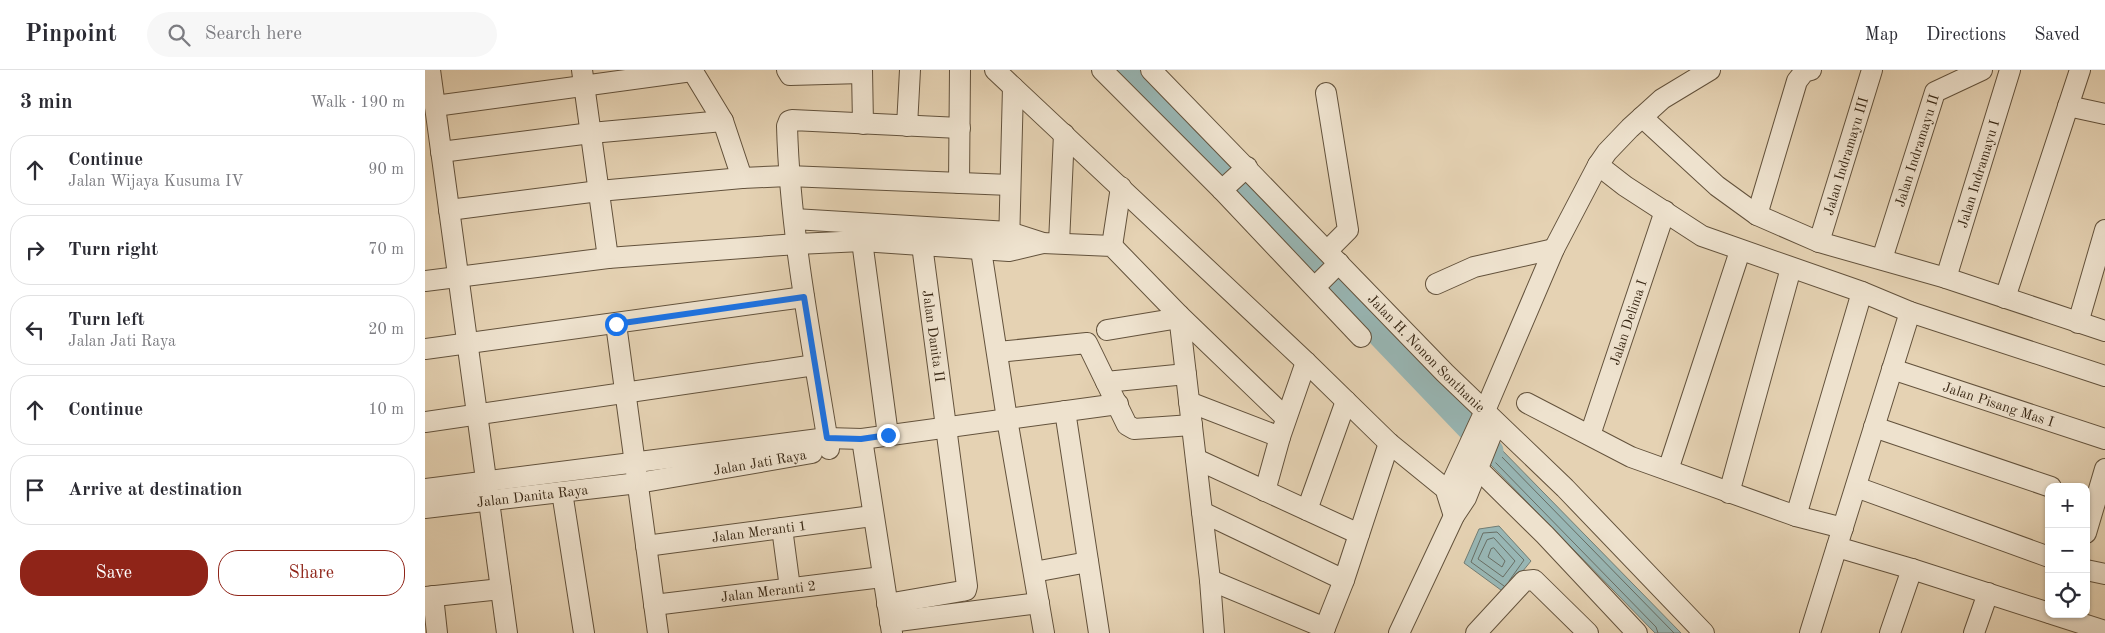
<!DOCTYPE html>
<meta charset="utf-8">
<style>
body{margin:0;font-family:"Old Standard TT",serif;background:#f7f7f7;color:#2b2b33}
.controls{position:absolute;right:15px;bottom:15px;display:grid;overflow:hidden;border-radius:10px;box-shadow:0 1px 4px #0004}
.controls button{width:45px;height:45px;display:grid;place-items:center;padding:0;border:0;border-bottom:1px solid #e1e1e2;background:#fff;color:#2b2b33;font:25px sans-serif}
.stop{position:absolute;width:15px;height:15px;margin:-11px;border:4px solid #1a73e8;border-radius:50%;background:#fff}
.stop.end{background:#1a73e8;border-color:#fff;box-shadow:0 1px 5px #0008}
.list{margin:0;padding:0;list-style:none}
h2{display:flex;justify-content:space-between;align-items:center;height:65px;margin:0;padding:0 20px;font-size:21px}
h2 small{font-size:16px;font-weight:400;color:#7c7c81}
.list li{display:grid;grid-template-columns:32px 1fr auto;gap:15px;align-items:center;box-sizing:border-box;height:70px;margin:0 10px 10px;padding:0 10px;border:1px solid #e1e1e2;border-radius:20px}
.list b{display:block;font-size:19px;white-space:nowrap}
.list p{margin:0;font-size:16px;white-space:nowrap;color:#7c7c81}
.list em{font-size:16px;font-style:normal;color:#7c7c81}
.actions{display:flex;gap:10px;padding:15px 20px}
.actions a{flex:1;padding:11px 0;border:1px solid #8f2418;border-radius:20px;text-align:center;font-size:18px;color:#8f2418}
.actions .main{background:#8f2418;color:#fff}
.icon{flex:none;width:28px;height:28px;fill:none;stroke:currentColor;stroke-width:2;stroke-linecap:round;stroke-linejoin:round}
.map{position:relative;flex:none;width:1680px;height:563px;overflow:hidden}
header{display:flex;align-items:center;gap:30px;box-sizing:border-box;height:70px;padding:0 25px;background:#fff;border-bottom:1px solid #e1e1e2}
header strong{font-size:24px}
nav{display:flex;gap:28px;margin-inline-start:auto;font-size:18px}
.search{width:350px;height:45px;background:#f7f7f7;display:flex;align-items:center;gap:12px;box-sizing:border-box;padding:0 18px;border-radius:28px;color:#7c7c81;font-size:19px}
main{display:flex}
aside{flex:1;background:#fff}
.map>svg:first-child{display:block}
</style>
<header>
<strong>Pinpoint</strong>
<div class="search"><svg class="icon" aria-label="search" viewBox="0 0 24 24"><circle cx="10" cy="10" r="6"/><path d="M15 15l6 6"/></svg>Search here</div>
<nav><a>Map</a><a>Directions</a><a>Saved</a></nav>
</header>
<main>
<aside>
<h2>3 min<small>Walk · 190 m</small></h2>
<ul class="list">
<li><svg class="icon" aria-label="ahead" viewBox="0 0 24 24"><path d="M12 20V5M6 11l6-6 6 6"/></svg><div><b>Continue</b><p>Jalan Wijaya Kusuma IV</p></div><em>90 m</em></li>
<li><svg class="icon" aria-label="right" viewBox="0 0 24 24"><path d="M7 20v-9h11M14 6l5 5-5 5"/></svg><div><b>Turn right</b></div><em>70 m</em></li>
<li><svg class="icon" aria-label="left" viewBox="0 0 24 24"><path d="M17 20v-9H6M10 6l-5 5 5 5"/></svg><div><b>Turn left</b><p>Jalan Jati Raya</p></div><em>20 m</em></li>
<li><svg class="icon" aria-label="ahead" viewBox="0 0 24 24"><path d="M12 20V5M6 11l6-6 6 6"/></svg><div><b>Continue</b></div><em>10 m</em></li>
<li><svg class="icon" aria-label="arrive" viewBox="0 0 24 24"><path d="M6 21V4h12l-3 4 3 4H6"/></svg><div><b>Arrive at destination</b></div></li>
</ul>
<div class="actions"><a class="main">Save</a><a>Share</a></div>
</aside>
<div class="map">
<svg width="1680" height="563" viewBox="0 0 1680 563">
<rect width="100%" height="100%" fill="#e5d2b3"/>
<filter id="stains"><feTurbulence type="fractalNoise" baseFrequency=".004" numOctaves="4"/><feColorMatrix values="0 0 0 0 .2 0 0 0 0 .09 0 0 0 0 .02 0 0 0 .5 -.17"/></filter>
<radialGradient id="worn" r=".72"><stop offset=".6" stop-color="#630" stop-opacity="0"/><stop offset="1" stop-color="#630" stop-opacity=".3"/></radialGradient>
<g fill="#98b6b4" stroke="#727d74">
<path d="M 1071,374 L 1256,563 L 1230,563 L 1063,392 Z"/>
<path d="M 1074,456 L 1106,491 L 1080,523 L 1039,493 L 1054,459 Z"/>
</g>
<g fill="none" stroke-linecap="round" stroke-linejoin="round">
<g stroke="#686e64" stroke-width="1">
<path d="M 1069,468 L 1090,491 L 1078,507 L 1053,489 L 1062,470 Z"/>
<path d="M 1069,478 L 1080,491 L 1077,497 L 1063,487 L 1066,479 Z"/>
<path d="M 1079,516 L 1046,492 L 1058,463 L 1072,462 L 1099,490 L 1084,511"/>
<path d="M 1233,563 L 1231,557 L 1070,392 L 1072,385 L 1075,385 L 1249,563"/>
</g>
<path stroke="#98b6b4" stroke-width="25" d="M 701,0 L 1066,381"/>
<g stroke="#63523c" stroke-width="22">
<g id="minor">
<path d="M 5,0 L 82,563"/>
<path d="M 157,0 L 183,188"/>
<path d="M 267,0 L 298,51 L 317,108"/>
<path d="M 362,0 L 365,5 L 437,3"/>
<path d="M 437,0 L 438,54"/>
<path d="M 570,0 L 881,292 L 964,373 L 1023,421"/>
<path d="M 677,0 L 797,120 L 936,267"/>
<path id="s1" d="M 726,0 L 1020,303 L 1140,418 L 1279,563"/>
<path d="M 901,23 L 923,160 L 902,181"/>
<path d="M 10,36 L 267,1"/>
<path d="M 1643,36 L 1680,44"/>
<path d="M 1217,47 L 1292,116 L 1332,145 L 1394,172 L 1521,208 L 1680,261"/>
<path d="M 482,56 L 485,0"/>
<path d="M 16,82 L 166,63 L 298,51"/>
<path d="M 1173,95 L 1200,116 L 1277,166 L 1437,222 L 1485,242 L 1680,306"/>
<path d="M 534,113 L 535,0"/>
<path d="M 797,120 L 822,97"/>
<path d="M 24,140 L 174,121 L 317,108 L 363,106 L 585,115"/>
<path d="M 1332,145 L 1372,11 L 1379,2 L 1386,0"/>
<path d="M 369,149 L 584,162 L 618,173 L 687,176 L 754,245 L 861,348"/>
<path d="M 437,171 L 463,365"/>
<path id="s2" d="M 1394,172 L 1447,0"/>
<path d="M 634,173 L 639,64"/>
<path d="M 584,175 L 588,17"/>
<path d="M 687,176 L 696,117"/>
<path d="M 556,180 L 582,349 L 619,563"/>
<path id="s3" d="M 1457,189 L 1510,22 L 1557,0"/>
<path id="s4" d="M 1521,208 L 1585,0"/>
<path d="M 0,211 L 183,188 L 372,174 L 437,171 L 584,181 L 618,173"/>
<path d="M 1011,214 L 1049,197 L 1129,179"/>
<path d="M 890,217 L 914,193"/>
<path d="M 1580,228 L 1655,0"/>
<path d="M 754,245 L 785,510 L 789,563"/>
<path d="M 1653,253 L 1680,160"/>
<path d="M 191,254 L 233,563"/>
<path d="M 682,260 L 754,248"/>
<path d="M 0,279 L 379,227"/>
<path d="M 573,282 L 662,273 L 702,355 L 709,359 L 767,355"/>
<path id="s5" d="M 1467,299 L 1680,369"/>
<path d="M 681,312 L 761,304"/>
<path d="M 764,332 L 855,367"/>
<path d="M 1102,333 L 1206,387 L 1371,446 L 1418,458"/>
<path d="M 640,341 L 674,563"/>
<path d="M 0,352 L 390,295"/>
<path d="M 1449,357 L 1626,417"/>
<path id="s6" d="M 1165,365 L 1240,141"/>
<path d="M 437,369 L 467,563"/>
<path d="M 404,379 C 387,272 365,165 362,56 L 364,51 L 367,50 L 535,58"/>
<path d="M 771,389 L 934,464"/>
<path d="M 1053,399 L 1120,465 L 1212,563"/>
<path d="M 1243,400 L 1315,181"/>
<path d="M 1431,417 L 1624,487"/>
<path d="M 0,419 L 402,368 L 437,369 L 693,334"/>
<path d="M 840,421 L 855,367 L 881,292"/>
<path d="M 137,422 L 159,563"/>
<path d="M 1304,423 L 1366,198"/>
<path id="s7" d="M 0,438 L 213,413 L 387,383"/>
<path d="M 882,440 L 921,331"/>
<path d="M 777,442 L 919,510"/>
<path d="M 1029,446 L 1022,424 L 1023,421 L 1059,343 L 1129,179 L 1173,95 L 1182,82 L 1205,58 L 1237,29 L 1285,0"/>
<path d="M 1371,446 L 1437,222"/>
<path d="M 357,458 L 365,518"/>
<path d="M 1661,463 L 1680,399"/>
<path id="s8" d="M 221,476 L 447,446"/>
<path d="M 1412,477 L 1487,499 L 1624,543"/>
<path d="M 1661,500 L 1680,504"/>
<path d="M 609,502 L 663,492"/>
<path d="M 785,510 L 900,558"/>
<path d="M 8,526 L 12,563"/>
<path d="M 0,527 L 76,519"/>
<path d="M 462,534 L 537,521 L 541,520 L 542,516 L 497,175"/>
<path id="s9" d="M 229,535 L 457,507"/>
<path d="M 1627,544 L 1680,561"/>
<path d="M 465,552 L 614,533"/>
<path d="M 898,563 L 919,510 L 964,373"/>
<path d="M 974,563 L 1029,446 L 1041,428 L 1071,353"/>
<path d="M 1051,563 L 1099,511 L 1109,510 L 1163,563"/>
<path d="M 1385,563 L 1485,242"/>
<path d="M 1465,563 L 1487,499"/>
<path d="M 1549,563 L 1563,523"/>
</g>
</g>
<use href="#minor" stroke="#eee2ce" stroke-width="20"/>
</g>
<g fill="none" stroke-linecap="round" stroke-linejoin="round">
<path stroke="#1a73e8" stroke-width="6" d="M 191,254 L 379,227 L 402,368 L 436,369 L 463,365"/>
</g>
<g text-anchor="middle" stroke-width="4" stroke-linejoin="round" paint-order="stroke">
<g font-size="14" fill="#382714" stroke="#eee2ce">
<text dy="5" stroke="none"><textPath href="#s3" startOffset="114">Jalan Indramayu II</textPath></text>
<text dy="5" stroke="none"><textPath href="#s2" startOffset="90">Jalan Indramayu III</textPath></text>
<text dy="5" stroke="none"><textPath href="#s4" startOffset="109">Jalan Indramayu I</textPath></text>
<text dy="5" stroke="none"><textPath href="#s6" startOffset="119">Jalan Delima I</textPath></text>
<text transform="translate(509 266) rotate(82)" y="5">Jalan Danita II</text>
<text dy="5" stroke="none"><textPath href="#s1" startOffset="395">Jalan H. Nonon Sonthanie</textPath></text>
<text dy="5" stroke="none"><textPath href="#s5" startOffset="112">Jalan Pisang Mas I</textPath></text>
<text dy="5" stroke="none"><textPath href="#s7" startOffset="338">Jalan Jati Raya</textPath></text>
<text dy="5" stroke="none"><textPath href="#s7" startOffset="108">Jalan Danita Raya</textPath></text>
<text dy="5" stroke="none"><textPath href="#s8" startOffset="114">Jalan Meranti 1</textPath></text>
<text dy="5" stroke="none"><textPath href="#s9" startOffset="115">Jalan Meranti 2</textPath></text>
</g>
</g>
<rect width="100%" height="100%" filter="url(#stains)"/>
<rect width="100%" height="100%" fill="url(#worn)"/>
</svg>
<div class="controls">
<button>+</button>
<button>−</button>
<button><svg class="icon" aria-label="locate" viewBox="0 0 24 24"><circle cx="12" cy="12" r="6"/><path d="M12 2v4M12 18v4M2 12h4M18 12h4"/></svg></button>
</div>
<div class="stop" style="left:191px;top:254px"></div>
<div class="stop end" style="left:463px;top:365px"></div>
</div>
</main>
